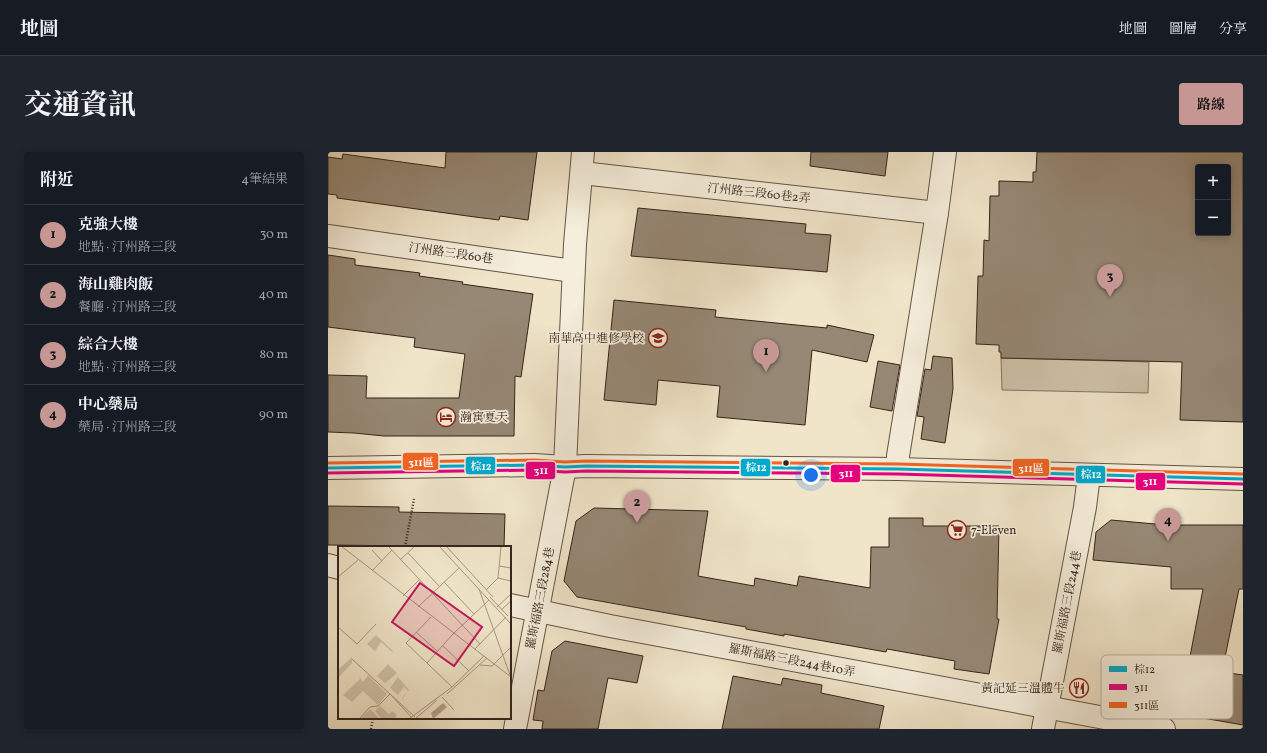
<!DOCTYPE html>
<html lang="zh-TW">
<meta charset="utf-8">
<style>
body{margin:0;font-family:Vollkorn,"Noto Serif TC",serif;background:#20242c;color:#f1f3f6}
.controls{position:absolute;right:12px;top:12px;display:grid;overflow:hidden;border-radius:4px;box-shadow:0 2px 10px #0003}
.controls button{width:36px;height:36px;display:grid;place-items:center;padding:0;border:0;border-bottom:1px solid #363941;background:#171b24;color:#f1f3f6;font:20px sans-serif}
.you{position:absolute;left:483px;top:323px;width:14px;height:14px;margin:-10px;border:3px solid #fff;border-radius:50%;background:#1a73e8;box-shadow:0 0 0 6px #1a73e833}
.badge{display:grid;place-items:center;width:26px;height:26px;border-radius:50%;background:#c59692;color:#111;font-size:13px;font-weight:700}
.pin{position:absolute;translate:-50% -33px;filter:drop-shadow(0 1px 2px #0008)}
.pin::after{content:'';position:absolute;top:21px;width:14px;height:12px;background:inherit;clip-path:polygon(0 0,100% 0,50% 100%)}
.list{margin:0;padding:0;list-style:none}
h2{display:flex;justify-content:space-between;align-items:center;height:52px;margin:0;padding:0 16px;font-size:17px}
h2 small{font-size:13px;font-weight:400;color:#9ea1a6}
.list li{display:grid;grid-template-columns:26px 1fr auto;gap:12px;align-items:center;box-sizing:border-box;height:60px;padding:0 16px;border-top:1px solid #363941}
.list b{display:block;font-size:15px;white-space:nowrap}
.list p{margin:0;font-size:13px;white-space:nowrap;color:#9ea1a6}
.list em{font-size:13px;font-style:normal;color:#9ea1a6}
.map{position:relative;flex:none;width:915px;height:577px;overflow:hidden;border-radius:4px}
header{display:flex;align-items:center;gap:24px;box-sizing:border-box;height:56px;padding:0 20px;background:#171b24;border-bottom:1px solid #363941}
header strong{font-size:19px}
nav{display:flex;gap:22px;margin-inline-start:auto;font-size:14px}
.intro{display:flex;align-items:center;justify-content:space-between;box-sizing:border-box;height:96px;padding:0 24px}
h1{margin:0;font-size:28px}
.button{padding:10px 18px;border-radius:4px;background:#c59692;color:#111;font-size:14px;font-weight:700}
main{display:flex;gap:24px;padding:0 24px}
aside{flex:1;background:#171b24;border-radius:4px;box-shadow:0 2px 10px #0003}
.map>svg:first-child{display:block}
</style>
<header>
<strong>地圖</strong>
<nav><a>地圖</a><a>圖層</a><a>分享</a></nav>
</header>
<div class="intro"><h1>交通資訊</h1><a class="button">路線</a></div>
<main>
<aside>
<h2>附近<small>4筆結果</small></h2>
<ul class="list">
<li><span class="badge">1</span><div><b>克強大樓</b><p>地點 · 汀州路三段</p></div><em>30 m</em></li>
<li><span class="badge">2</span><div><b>海山雞肉飯</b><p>餐廳 · 汀州路三段</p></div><em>40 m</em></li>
<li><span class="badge">3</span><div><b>綜合大樓</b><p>地點 · 汀州路三段</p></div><em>80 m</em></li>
<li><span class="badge">4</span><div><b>中心藥局</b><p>藥局 · 汀州路三段</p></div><em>90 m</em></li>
</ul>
</aside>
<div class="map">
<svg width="915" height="577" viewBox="0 0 915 577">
<rect width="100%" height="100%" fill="#f0e5c9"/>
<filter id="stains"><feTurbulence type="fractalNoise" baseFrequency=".005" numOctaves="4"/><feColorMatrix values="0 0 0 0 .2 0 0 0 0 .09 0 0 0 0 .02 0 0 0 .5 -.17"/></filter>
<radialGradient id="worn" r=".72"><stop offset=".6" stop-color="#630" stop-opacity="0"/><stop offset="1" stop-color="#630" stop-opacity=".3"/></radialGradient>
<path fill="#d0c4ab" stroke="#827463" d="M 673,206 L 821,210 L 820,241 L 674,238 Z"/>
<g fill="#968875" stroke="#35231b" fill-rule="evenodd">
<path d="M 118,0 L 209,0 L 200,68 L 172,64 L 171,68 L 147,65 L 9,46 L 9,43 L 0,42 L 0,5 L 14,7 L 15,2 L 117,16 Z"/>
<path d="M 483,0 L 560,0 L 557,24 L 482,14 Z"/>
<path d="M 709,0 L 915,0 L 915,270 L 852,268 L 854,210 L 673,206 L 673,200 L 671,200 L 671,193 L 648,192 L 650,124 L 655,124 L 656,88 L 661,89 L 662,44 L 671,44 L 671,29 L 705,30 L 705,20 L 708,20 ZM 870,15 L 900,15 L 900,81 L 870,81 Z"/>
<path d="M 310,56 L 478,72 L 477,81 L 503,83 L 499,120 L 303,104 Z"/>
<path d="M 0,103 L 27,107 L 27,113 L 92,121 L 91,124 L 135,130 L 134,132 L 205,142 L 193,225 L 187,224 L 186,284 L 56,284 L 26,281 L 0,280 L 0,223 L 39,224 L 38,246 L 131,246 L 137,202 L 86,195 L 87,186 L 0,175 Z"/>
<path d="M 286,148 L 388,158 L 387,165 L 499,176 L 499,173 L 546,183 L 539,210 L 484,198 L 477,273 L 389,265 L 392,234 L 330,228 L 328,253 L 276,248 Z"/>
<path d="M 605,204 L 624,206 L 625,237 L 617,291 L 593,287 L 596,265 L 589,264 L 597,217 L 603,218 Z"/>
<path d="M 550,209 L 572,213 L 564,259 L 542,255 Z"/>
<path d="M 0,354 L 71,355 L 71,360 L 177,362 L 176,395 L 0,393 Z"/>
<path d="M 266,356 L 380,359 L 370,424 L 426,434 L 427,426 L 469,434 L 471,424 L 542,436 L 543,395 L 561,395 L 561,366 L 595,366 L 595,374 L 671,374 L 669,467 L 671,467 L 661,522 L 626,517 L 627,509 L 559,497 L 558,500 L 456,482 L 456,484 L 418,477 L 418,475 L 249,445 L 236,429 L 248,369 Z"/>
<path d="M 783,368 L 838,373 L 915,373 L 915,437 L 911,437 L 894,520 L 915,523 L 915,573 L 852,562 L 854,551 L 853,551 L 875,437 L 843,437 L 843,415 L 765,408 L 768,380 Z"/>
<path d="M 237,489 L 315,504 L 309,531 L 280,526 L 270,577 L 214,577 L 215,569 L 205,568 L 210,538 L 216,539 L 224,499 Z"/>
<path d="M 405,524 L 453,533 L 455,526 L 494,533 L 493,541 L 556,554 L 551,577 L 394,577 Z"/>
</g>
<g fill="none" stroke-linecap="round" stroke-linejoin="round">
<g stroke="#645446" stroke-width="24">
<g id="minor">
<path d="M 254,21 L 609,61"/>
<path d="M 0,84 L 245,119"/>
<path d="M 0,316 L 206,313 L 237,315 L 258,314 L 570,317 L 915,327"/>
<path d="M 570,317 L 570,304 L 609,61 L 617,0"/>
<path d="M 0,413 L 11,416"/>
<path d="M 182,453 L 282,474 L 836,577"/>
<path d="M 187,577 L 237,315 L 247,92 L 255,0"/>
<path d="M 715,577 L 757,355 L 761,323"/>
</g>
</g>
<g stroke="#35231b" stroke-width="2.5" stroke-dasharray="1 2" stroke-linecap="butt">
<path d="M 77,395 L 86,347"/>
<path d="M 43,577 L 45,566"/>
</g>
<use href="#minor" stroke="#f5eedc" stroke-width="22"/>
<g stroke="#f5eedc" stroke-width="6">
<path id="bus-1" d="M 0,316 L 206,313 L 237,315 L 258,314 L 570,317 L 915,327"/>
</g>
<g stroke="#f5eedc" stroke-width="6">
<path id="bus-2" d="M 0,321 L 206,318 L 237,320 L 258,319 L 570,322 L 915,332"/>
</g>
<g stroke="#f5eedc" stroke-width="6">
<path id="bus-3" d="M 0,311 L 206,308 L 237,310 L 258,309 L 570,312 L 915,322"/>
</g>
<use href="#bus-1" stroke="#00a9ce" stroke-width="3"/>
<use href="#bus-2" stroke="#e5007d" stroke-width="3"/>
<use href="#bus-3" stroke="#f26522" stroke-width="3"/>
</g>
<defs>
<g id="school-ring" transform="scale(1)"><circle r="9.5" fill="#f5eedc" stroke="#8f2418" stroke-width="1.5"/><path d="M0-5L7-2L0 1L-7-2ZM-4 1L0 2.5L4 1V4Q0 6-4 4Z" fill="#8f2418"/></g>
<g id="hotel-ring" transform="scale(1)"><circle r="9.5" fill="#f5eedc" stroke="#8f2418" stroke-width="1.5"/><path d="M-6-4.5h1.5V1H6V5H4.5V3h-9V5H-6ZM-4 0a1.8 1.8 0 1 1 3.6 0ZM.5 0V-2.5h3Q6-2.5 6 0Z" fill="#8f2418"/></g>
<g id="supermarket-ring" transform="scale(1)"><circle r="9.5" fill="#f5eedc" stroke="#8f2418" stroke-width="1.5"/><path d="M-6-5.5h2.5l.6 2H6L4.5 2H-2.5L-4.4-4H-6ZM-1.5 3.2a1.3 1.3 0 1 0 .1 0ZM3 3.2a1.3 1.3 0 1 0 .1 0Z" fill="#8f2418"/></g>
<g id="restaurant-ring" transform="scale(1)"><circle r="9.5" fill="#f5eedc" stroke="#8f2418" stroke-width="1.5"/><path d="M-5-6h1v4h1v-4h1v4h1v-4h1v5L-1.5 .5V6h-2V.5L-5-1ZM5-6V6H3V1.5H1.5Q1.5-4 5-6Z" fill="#8f2418"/></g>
</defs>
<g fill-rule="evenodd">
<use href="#school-ring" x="330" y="186"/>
<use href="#hotel-ring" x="118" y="265"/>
<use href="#supermarket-ring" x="629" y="378"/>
<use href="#restaurant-ring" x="751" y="536"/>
</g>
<circle fill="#35231b" stroke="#f5eedc" stroke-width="1.5" cx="458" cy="311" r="3.5"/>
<g text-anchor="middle" stroke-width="3.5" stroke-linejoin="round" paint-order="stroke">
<g font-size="12" fill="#35231b" stroke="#f5eedc">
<text transform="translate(431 41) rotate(6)" y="4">汀州路三段60巷2弄</text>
<text transform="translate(123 101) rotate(8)" y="4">汀州路三段60巷</text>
<text transform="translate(212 446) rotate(-79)" y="4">羅斯福路三段284巷</text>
<text transform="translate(739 450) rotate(-79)" y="4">羅斯福路三段244巷</text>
<text transform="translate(464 508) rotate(11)" y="4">羅斯福路三段244巷10弄</text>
</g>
<g font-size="12" fill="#35231b" stroke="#f5eedc" text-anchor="end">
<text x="316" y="190">南華高中進修學校</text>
<text x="132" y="269" text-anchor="start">瀚寓夏天</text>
<text x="643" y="382" text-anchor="start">7-Eleven</text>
<text x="737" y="540">黃記延三溫體牛</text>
</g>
</g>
<g transform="translate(10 394)">
<rect width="173" height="173" fill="#f0e5c9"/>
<path d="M 38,89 L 55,105 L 54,106 L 43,96 L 37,105 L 29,98 ZM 14,111 L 14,117 L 0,132 L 0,124 ZM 50,118 L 59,127 L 47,137 L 39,130 ZM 30,129 L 49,148 L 40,159 L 25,145 L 14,156 L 5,149 L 22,133 L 21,130 L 25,136 ZM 60,131 L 71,144 L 65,152 L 66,155 L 64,152 L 70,145 L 65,140 L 67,146 L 65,142 L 60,149 L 52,142 ZM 42,160 L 51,168 L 54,165 L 59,169 L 57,173 L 44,173 L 37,165 ZM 32,163 L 42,173 L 22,173 Z" fill="#d0c4ab"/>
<path d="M 105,157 L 109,161 L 95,173 L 93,167 Z" fill="#b0a38e"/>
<path fill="none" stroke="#a59783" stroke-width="1" d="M 3,0 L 173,131M 50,0 L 142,98M 101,0 L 173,78M 108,0 L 155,51M 34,4 L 44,15M 70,7 L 102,41M 62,14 L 77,0M 161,20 L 173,22M 34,25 L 54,4M 0,31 L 20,14M 160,32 L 173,35M 106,36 L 136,68M 141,43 L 172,129M 148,44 L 160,32 L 163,0M 65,50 L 81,34M 152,51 L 170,70M 80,61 L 121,22M 159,61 L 173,48M 163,64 L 173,55M 93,71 L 68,97 L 114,141M 0,81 L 19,98 L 38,78M 78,86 L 100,106M 105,100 L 131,125M 137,103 L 168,71M 14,113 L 77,171M 89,117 L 115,88 L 151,54M 142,119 L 154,120 L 173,101M 52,148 L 75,173M 109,148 L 149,112M 104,151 L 116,164M 21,173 L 32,161 L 40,160 L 52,148M 71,173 L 114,141 L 146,110M 77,173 L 99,154"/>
<path fill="#c2185b" fill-opacity="0.15" stroke="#c2185b" stroke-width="2" d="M 82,37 L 144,81 L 116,120 L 54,76 Z"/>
<rect width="173" height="173" fill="none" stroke="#35231b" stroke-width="2"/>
</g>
<rect x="773" y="503" width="132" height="64" rx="6" fill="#f5eedc" stroke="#bbb1a2" stroke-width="1"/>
<rect x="781" y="514" width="18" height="6" fill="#00a9ce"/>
<rect x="781" y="532" width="18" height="6" fill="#e5007d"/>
<rect x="781" y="550" width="18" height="6" fill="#f26522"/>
<g font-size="11" fill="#35231b">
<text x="806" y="521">棕12</text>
<text x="806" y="539">311</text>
<text x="806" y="557">311區</text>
</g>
<g stroke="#f5eedc" stroke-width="1.5">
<rect x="74" y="300" width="37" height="19" rx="4" fill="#f26522"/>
<rect x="137" y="304" width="31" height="19" rx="4" fill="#00a9ce"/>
<rect x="412" y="306" width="31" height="19" rx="4" fill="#00a9ce"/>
<rect x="684" y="306" width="38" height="19" rx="4" fill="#f26522"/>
<rect x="197" y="309" width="31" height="19" rx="4" fill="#e5007d"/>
<rect x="502" y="312" width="31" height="19" rx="4" fill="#e5007d"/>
<rect x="747" y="313" width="31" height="19" rx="4" fill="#00a9ce"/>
<rect x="807" y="320" width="31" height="19" rx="4" fill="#e5007d"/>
</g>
<g font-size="11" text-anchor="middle" font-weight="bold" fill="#fff">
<text x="93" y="314">311區</text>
<text x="153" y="318">棕12</text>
<text x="428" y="319">棕12</text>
<text x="703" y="320">311區</text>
<text x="213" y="322">311</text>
<text x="518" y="325">311</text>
<text x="763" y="326">棕12</text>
<text x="822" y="333">311</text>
</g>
<rect width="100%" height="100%" filter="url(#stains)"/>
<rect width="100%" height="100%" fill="url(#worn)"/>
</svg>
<div class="controls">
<button>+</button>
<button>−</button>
</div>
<div class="you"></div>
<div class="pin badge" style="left:438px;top:220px">1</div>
<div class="pin badge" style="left:309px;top:371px">2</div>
<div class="pin badge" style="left:782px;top:145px">3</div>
<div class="pin badge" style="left:840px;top:389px">4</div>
</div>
</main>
